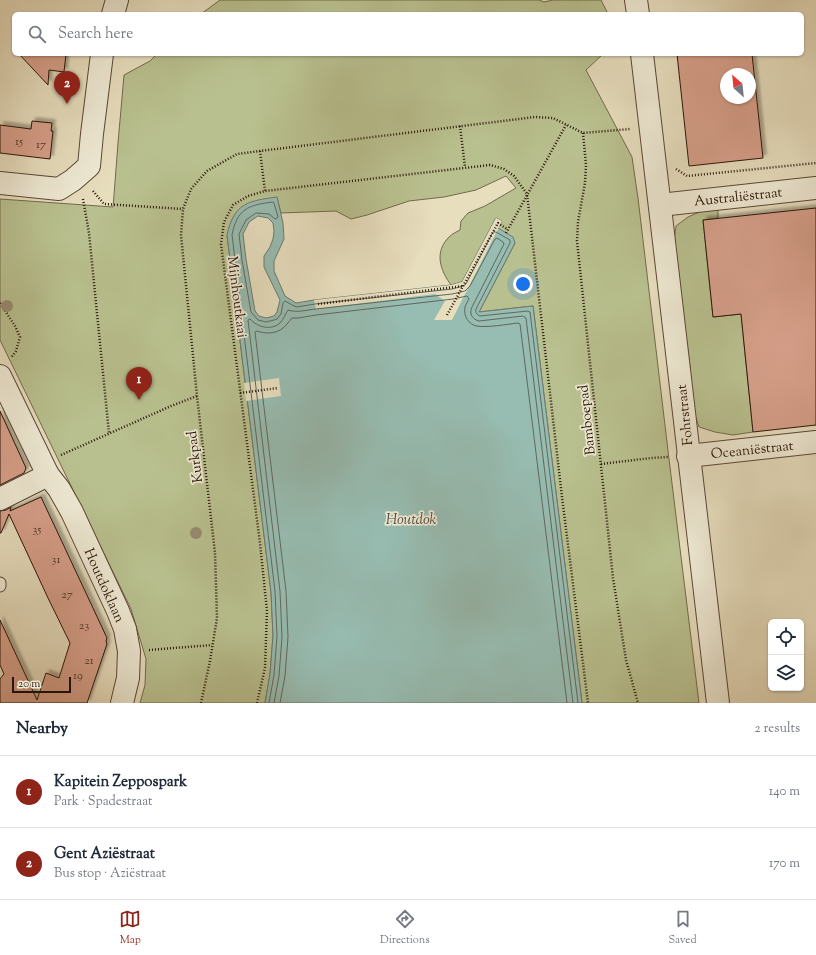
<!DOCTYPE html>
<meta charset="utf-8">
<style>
body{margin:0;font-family:"Sorts Mill Goudy",serif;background:#f2f2f3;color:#1f2937}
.controls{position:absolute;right:12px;bottom:12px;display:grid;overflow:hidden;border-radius:6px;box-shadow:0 1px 3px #0004}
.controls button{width:36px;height:36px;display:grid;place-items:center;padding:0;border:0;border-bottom:1px solid #e0e1e3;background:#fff;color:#1f2937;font:20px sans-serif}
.compass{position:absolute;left:720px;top:68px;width:36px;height:36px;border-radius:50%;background:#fff;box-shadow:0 1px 3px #0004;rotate:333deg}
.scale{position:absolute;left:12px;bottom:10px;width:59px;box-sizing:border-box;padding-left:4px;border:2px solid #2b1509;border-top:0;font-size:11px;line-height:14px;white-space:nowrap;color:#2b1509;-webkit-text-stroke:3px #efead5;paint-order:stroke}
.you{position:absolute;left:523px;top:284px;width:14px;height:14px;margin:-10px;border:3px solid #fff;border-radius:50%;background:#1a73e8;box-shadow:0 0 0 6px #1a73e833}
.badge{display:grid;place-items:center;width:26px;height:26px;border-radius:50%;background:#8f2418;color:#fff;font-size:13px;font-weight:700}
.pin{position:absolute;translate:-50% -33px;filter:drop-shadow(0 1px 2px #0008)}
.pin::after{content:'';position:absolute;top:21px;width:14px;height:12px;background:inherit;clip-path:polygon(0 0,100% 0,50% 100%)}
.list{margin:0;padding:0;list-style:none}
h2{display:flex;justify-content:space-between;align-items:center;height:52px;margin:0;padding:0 16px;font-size:17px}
h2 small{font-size:13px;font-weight:400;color:#747a83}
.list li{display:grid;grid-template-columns:26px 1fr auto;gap:12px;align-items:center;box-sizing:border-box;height:72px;padding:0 16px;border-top:1px solid #e0e1e3}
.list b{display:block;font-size:15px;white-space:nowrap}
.list p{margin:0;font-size:13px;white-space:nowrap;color:#747a83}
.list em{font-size:13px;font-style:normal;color:#747a83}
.icon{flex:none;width:22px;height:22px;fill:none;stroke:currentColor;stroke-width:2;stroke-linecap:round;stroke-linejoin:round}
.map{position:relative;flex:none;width:816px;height:703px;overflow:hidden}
.search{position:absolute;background:#fff;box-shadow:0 1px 3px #0004;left:12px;right:12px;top:12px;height:44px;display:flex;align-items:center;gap:10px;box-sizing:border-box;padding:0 14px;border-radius:6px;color:#747a83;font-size:15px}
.sheet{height:196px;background:#fff}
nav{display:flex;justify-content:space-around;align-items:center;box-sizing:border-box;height:56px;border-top:1px solid #e0e1e3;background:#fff;font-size:11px;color:#747a83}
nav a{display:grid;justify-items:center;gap:2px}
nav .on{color:#8f2418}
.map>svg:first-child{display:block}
</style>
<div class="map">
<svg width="816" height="703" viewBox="0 0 816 703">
<defs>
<filter id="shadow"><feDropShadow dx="3.5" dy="-3.5" stdDeviation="1" flood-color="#0004"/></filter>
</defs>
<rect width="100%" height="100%" fill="#e7debe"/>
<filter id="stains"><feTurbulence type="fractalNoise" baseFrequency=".005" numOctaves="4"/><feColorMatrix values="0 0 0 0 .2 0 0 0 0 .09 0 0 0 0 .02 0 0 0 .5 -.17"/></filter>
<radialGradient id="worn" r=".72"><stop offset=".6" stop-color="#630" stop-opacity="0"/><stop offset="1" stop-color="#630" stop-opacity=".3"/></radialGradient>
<g fill="#b9c08f" stroke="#726a4c">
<path d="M 220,0 L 539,0 L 544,2 L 553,0 L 601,0 L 608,14 L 201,14 Z"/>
<path d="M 157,54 L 603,54 L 586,70 L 632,157 L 638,198 L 669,459 L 699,703 L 582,703 L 533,306 L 479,312 L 515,243 L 498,228 L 496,218 L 462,282 L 451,285 C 440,270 434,252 449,237 C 452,234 456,232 460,230 L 461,221 L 468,213 L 485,206 L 516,188 L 506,176 L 476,190 L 444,197 L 409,201 L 367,215 L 351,219 L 336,211 L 281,213 L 277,198 L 227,235 L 271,592 L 273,636 L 270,674 L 265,703 L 140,703 L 145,685 L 146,659 L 131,609 L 0,340 L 0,199 L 113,207 L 114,195 L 118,143 L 124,75 L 150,61 Z"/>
<path d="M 704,210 L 718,210 L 718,218 L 703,220 L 713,317 L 741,314 L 753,432 L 733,435 L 715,432 L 699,427 L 693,409 L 690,366 L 674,241 L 676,226 L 688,217 Z"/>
</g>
<path fill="#97bcb1" stroke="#6c796e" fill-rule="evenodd" d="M 277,197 L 283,223 L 284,239 L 274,261 L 274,271 L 285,296 L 296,303 L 314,300 L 451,285 L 462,282 L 496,218 L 502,221 L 498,228 L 513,237 L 515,243 L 479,312 L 533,306 L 582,703 L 265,703 L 270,674 L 273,636 L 271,592 L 227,235 C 234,203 248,201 277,197 ZM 258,216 L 268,218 L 273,223 L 274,231 L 273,239 L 270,247 L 264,256 L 264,267 L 280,300 L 277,312 L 274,316 L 266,318 L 259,316 L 255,311 L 246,259 L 243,234 L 249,222 Z"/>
<g fill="#e7debe">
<path d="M 496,218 L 502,221 L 452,320 L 434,320 L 445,301 L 435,294 L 316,309 L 314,300 L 451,285 L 462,282 Z"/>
<path d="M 279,378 L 281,396 L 246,401 L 244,383 Z"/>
</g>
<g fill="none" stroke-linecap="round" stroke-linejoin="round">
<g stroke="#61685d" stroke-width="1">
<path d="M 269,703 L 274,675 L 277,636 L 275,591 L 232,235 C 237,209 248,205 273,202 L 274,203 L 278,217 L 277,218 L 275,219 L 269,214 L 256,213 L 246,220 L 239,234 L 242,260 L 251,312 L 258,320 L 266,322 L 274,320 L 277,319 L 281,314 L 283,303 L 285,301 L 294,306 L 297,307 L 315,304 L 452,289 L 463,286 L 466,284 L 493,232 L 496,232 L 510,240 L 510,243 L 476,309 C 475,312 477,315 480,316 L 528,311 L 530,312 L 578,703"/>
<path d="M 274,703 L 279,676 L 282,637 L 280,591 L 248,320 L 250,319 C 257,327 271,331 280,323 C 284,319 285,314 288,310 C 297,313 306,310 316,309 L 452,294 L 465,291 L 470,286 L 495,239 L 497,238 L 503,242 L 504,244 L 472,307 C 469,314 472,319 479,321 L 523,316 L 526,318 L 573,703"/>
<path d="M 280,703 L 285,676 L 288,637 L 286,591 L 255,332 L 257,331 C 265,334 276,334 283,328 C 287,325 289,321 292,318 L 298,318 L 316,315 L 453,299 L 467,296 L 469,299 C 468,301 466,304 465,307 C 463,316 469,325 477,326 C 486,328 509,324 518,323 L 520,324 L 567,703"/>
</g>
</g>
<g fill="#d7a08b" stroke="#2b1509" fill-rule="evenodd" filter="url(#shadow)">
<path d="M 19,54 L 66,54 L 64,72 L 49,70 L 48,85 Z"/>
<path d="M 677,54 L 752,54 L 763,158 L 689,166 ZM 726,74 L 750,74 L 750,98 L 726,98 Z"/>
<path d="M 32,121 L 52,123 L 51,131 L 53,131 L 50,159 L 0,153 L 0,125 L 31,129 Z"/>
<path d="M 816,208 L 816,425 L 753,432 L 741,314 L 713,317 L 703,220 Z"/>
<path d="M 0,411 L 26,468 L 24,473 L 0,485 Z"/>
<path d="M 41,497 L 107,638 L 106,641 L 107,644 L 87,703 L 0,703 L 0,679 L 4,674 L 0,665 L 0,620 L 37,700 L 46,673 L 59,678 L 70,643 L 48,598 L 9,514 L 1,533 L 0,533 L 0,511 L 6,510 L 11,507 L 10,511 Z"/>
</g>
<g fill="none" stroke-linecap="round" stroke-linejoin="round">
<g stroke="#5a4736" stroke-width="13">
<path id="service" d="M 0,583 L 0,586"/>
</g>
<g stroke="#5a4736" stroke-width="24">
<g id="minor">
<path d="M 636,0 L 638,14"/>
<path d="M 113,14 L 117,0"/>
<path d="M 642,54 L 718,703"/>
<path d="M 0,183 L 59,189 L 73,180 L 89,166 L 92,134 L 102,54"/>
<path d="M 660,205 L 816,188"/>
<path d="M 0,376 L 48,475 L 59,489 L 72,512 L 118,611 L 125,629 L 129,651 L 128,678 L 122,703"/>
<path d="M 688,456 L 816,442"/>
<path d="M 0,499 L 48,475"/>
</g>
</g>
<g stroke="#2b1509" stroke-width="2.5" stroke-dasharray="1 2" stroke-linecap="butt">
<path d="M 460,126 L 465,167"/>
<path d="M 583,133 L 586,165 L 585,183 L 578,222 L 577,241 L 613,578 L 626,660 L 638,703"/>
<path d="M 260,151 L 265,191"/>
<path d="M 676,169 L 687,176 L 816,163"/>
<path d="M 93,191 L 104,204 L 183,209"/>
<path d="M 83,199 L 89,233 L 109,433"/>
<path d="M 506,233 L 566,125"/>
<path d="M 0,303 L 15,326 L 20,337 L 16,351 L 11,358"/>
<path d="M 318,304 L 463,286"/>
<path d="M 447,315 L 498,223 L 507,229"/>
<path d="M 240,393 L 278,388"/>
<path d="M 61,455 L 171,406 L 197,396"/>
<path d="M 601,464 L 651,458 L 668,457"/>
<path d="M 149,650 L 212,645"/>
<path d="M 201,703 L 210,661 L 217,618 L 215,553 L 197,396 L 181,235 L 183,209 L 191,189 L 207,171 L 237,154 L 260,151 L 535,117 L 553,118 L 583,133 L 630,129"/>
<path d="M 257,703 L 265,668 L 267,611 L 260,543 L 221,244 L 224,222 L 233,205 L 248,196 L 265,191 L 490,165 L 504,169 L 514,176 L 527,194 L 562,497 L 588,703"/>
</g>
<use href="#service" stroke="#efead5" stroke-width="11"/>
<use href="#minor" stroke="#efead5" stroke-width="22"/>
</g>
<g fill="#978c70">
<circle cx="7" cy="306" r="6"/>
<circle cx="196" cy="533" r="6"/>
</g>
<g text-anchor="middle" stroke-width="3.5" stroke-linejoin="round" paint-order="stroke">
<g font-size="12" fill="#56382a">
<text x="19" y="145">15</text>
<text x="41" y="148">17</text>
<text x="37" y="533">35</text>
<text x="56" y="563">31</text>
<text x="67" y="598">27</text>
<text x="84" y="629">23</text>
<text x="89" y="664">21</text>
<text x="78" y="679">19</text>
</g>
<g font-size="14" fill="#2b1509" stroke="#efead5">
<text transform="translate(738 196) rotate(-6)" y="5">Australiëstraat</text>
<text transform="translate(238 297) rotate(83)" y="5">Mijnhoutkaai</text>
<text transform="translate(684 415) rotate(-96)" y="5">Fohrstraat</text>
<text transform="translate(586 420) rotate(-96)" y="5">Bamboepad</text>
<text transform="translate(752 449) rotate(-6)" y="5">Oceaniëstraat</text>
<text transform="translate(194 457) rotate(-97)" y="5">Kurkpad</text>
<text transform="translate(105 585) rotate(66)" y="5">Houtdoklaan</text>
</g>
<g font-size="15" font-style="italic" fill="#514f44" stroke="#efead5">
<text x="411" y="524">Houtdok</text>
</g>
</g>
<rect width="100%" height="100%" filter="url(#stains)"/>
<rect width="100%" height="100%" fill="url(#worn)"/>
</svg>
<div class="controls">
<button><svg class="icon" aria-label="locate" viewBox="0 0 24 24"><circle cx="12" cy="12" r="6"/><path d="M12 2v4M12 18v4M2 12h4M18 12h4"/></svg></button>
<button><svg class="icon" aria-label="layers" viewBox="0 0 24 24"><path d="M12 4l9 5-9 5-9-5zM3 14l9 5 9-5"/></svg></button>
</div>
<svg class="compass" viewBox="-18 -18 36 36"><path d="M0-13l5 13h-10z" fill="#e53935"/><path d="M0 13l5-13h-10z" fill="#747a83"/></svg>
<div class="scale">20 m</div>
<div class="you"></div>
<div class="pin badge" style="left:139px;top:400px">1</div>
<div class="pin badge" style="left:67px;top:104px">2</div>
<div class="search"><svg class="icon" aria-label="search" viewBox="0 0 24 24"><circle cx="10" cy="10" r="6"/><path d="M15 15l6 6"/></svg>Search here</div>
</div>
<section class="sheet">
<h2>Nearby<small>2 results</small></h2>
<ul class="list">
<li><span class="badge">1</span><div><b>Kapitein Zeppospark</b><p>Park · Spadestraat</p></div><em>140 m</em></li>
<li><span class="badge">2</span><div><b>Gent Aziëstraat</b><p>Bus stop · Aziëstraat</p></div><em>170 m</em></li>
</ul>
</section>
<nav>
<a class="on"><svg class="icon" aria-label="map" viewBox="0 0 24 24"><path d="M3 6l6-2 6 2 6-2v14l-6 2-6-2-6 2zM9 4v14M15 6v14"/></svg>Map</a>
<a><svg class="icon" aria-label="directions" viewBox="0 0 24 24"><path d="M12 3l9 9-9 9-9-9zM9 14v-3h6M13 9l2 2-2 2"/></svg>Directions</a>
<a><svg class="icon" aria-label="saved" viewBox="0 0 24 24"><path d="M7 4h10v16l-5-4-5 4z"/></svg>Saved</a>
</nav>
